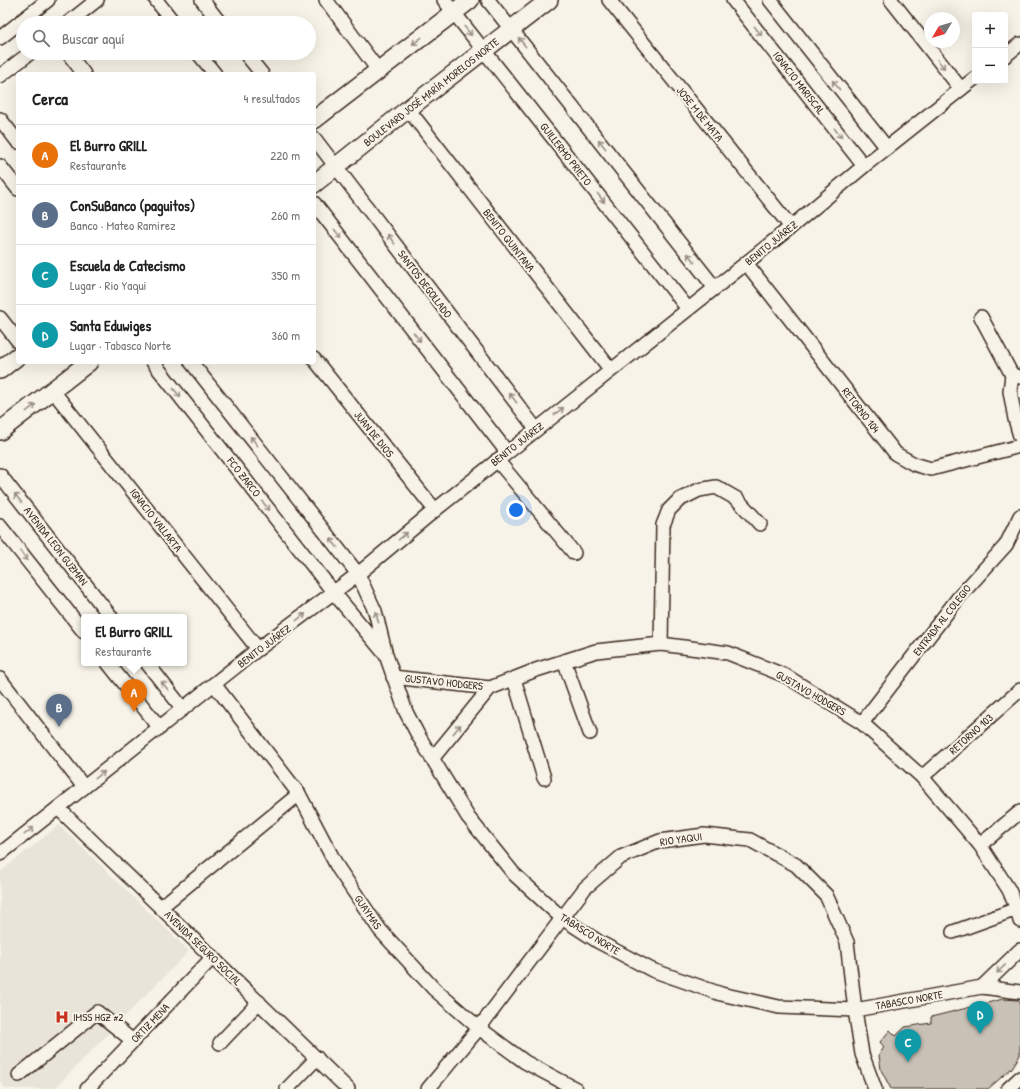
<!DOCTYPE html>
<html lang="es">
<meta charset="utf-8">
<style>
body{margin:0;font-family:"Patrick Hand",sans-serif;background:#f6f6f6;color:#222}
.controls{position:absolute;right:12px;top:12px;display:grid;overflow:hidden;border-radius:4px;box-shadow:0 4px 16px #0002}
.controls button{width:36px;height:36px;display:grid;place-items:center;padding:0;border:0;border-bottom:1px solid #e0e0e0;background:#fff;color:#222;font:20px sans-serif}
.compass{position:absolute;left:924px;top:12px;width:36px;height:36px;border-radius:50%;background:#fff;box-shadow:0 4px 16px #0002;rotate:232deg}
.you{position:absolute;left:516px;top:510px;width:14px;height:14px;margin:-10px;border:3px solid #fff;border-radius:50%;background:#1a73e8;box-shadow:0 0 0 6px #1a73e833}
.badge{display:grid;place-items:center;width:26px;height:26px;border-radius:50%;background:#d93025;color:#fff;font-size:13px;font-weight:700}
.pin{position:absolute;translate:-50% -33px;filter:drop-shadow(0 1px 2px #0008)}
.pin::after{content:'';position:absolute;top:21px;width:14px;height:12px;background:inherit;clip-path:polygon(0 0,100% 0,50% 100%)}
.popup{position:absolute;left:81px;top:614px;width:106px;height:52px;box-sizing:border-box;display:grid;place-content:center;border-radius:4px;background:#fff;filter:drop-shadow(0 1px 3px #0005);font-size:13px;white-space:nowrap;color:#767676}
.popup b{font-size:15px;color:#222}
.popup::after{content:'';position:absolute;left:50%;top:100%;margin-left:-8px;border:8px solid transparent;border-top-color:#fff}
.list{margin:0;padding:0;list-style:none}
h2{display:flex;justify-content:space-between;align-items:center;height:52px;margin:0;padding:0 16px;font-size:17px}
h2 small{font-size:13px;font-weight:400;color:#767676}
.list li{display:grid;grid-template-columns:26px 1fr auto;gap:12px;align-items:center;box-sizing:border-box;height:60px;padding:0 16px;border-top:1px solid #e0e0e0}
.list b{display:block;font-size:15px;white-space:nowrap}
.list p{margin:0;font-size:13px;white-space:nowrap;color:#767676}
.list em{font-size:13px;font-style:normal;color:#767676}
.icon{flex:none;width:22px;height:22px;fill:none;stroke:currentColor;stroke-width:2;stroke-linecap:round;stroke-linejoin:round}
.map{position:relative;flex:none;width:1020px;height:1089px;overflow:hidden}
.search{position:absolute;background:#fff;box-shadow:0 4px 16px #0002;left:16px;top:16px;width:300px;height:44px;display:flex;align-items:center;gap:10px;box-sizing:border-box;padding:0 14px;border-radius:22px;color:#767676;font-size:15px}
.panel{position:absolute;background:#fff;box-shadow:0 4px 16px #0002;left:16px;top:72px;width:300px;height:292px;border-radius:4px}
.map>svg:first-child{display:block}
</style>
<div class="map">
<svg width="1020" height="1089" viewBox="0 0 1020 1089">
<rect width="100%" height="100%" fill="#f7f3e8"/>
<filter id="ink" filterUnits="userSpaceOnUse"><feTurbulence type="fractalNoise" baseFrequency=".025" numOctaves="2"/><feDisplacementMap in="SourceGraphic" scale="8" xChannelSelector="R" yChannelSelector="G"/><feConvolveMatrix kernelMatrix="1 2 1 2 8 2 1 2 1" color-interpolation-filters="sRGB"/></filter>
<g filter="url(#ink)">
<path fill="#e9e4d9" d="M 59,825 L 189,951 L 54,1089 L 6,1089 L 0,1082 L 0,872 Z"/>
<path fill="#c8c1b6" stroke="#3b2a1e" d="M 1003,999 L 1018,1000 L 1020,1002 L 1020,1055 L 1012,1068 L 988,1089 L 891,1089 L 881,1070 L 879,1055 L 884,1047 L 880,1042 L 890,1030 L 896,1036 L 905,1027 L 931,1023 L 931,1017 Z"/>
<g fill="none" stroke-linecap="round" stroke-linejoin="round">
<g stroke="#3b2a1e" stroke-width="16">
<g id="minor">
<path d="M 156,0 L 174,23"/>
<path d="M 202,0 L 220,23"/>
<path d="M 326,0 L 378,70"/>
<path d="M 444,0 L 688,309"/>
<path d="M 488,0 L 715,288"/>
<path d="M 609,0 L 791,227"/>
<path d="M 733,0 L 864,166"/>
<path d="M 770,0 L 887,148"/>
<path d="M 891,0 L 961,89"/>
<path d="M 68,23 L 97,0"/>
<path d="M 0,38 L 48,0"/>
<path d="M 68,53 L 84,74"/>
<path d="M 198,53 L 215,74"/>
<path d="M 245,53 L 262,74"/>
<path d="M 1005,56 L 1020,44"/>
<path d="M 0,76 L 30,53"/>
<path d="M 408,109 L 611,370"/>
<path d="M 0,119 L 18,142"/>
<path d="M 314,138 L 536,429"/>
<path d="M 0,166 L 18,189"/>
<path d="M 314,203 L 507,452"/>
<path d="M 746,263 L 896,454 L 914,464 L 931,469 L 1020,446"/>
<path d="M 981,317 L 1012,375"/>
<path d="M 0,318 L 18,341"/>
<path d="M 314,359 L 435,510"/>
<path d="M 153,362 L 334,593 L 386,655 L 406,712 L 418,735 L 468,817 L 514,874 L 562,918 L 599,942 L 652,970 L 721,994 L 779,1007 L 855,1010 L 982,987 L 1020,992"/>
<path d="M 191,362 L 358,574 L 375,611 L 385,651"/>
<path d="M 1020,377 L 1012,375 L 1010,391 L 1015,419 L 1020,436"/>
<path d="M 53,391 L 258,649"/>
<path d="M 497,460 L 574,553"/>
<path d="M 0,475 L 111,617"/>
<path d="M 0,526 L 84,632"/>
<path d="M 661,644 L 663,525 L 669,510 L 679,500 L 699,490 L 716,487 L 737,499 L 760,524"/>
<path d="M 564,661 L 590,733"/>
<path d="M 108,663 L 160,728"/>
<path d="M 147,663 L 183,709"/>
<path d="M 393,677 L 490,688 L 536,670 L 596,651 L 661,644 L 728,653 L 786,676 L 862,723 L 922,777 L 980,845 L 1009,890 L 1017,909 L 1020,921"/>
<path d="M 0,679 L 84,787"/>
<path d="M 514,679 L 544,778"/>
<path d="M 214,684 L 299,794 L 338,868 L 380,930 L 434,989 L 479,1028 L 525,1062 L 576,1089"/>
<path d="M 862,723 L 959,597 L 1006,545 L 1020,516"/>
<path d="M 432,759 L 490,688"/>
<path d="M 922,777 L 1020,690"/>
<path d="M 58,808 L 348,1089"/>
<path d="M 980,845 L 1020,812"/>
<path d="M 0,854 L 258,649 L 358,574 L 435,510 L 715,288 L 791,227 L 864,166 L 975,78"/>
<path d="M 161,907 L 299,794"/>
<path d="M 953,932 L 1017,909"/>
<path d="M 982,987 L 1020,950"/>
<path d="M 220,1043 L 259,1002"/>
<path d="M 19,1075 L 97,1012 L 133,1041"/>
<path d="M 87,1089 L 213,957"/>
<path d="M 287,1089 L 317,1058"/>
<path d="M 428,1089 L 479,1028 L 585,888 L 621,857 L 660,841 L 704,835 L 750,840 L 796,865 L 826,895 L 847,942 L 855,1010 L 862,1054 L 875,1089"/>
<path d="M 1008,1089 L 1020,1078"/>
</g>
</g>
<g stroke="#3b2a1e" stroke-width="20">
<g id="major">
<path d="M 314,120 L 470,0"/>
<path d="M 314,184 L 408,109 L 549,0"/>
<path d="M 0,370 L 18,356"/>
<path d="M 0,431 L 89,362"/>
</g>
</g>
<use href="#minor" stroke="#f7f3e8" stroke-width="13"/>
<use href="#major" stroke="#f7f3e8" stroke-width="17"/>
</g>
<defs><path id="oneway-shaft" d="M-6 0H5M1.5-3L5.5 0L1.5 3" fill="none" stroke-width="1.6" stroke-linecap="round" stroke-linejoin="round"/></defs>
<g stroke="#998e83">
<use href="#oneway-shaft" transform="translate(468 31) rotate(51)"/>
<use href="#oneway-shaft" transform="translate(758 31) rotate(52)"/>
<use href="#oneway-shaft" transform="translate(417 41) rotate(143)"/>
<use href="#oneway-shaft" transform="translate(522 42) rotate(-128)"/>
<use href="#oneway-shaft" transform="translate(941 64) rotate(52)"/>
<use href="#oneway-shaft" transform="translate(836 85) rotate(-128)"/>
<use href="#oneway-shaft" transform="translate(838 133) rotate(52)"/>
<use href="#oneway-shaft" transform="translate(602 144) rotate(-128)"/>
<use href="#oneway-shaft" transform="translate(601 198) rotate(52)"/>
<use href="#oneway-shaft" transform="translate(338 234) rotate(52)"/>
<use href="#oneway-shaft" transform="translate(391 239) rotate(-127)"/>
<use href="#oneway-shaft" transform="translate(691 258) rotate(-128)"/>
<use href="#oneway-shaft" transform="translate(417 337) rotate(52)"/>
<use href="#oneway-shaft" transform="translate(177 393) rotate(52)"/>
<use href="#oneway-shaft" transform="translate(513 398) rotate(-127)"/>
<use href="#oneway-shaft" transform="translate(31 408) rotate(-38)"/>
<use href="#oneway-shaft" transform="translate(559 411) rotate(-38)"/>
<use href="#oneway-shaft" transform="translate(254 441) rotate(-128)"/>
<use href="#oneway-shaft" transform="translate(18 498) rotate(-128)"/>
<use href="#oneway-shaft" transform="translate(266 506) rotate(52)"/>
<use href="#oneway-shaft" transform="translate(403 536) rotate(-40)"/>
<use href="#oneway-shaft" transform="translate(334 543) rotate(-128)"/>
<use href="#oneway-shaft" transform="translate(24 556) rotate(52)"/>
<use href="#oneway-shaft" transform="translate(301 617) rotate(-37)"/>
<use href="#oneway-shaft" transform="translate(377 617) rotate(-105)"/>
<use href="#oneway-shaft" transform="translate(165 686) rotate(-128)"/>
<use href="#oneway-shaft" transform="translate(457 729) rotate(-51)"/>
<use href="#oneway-shaft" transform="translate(100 775) rotate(-38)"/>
<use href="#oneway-shaft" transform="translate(29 831) rotate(-38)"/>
<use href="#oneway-shaft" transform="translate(1001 969) rotate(136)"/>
</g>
</g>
<defs>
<g id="hospital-bare" transform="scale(1.08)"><path d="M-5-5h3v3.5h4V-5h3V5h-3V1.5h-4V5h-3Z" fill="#c8321e" stroke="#f7f3e8" stroke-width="2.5" paint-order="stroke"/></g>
</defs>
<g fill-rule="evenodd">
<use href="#hospital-bare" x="62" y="1017"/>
</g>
<g text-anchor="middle" stroke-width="4" stroke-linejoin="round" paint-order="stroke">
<g font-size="11" fill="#3b2a1e" stroke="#f7f3e8">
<text transform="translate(799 83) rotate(52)" y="4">IGNACIO MARISCAL</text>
<text transform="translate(431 92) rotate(-38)" y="4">BOULEVARD JOSÉ MARÍA MORELOS NORTE</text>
<text transform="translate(700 114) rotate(51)" y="4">JOSE M DE MATA</text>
<text transform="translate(566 154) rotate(52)" y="4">GUILLERMO PRIETO</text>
<text transform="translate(509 240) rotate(52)" y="4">BENITO QUINTANA</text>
<text transform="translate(771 243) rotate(-39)" y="4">BENITO JUÁREZ</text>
<text transform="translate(425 284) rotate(53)" y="4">SANTOS DEGOLLADO</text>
<text transform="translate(861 410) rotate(52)" y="4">RETORNO 104</text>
<text transform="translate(374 434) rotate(51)" y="4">JUAN DE DIOS</text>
<text transform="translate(517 444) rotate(-38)" y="4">BENITO JUÁREZ</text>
<text transform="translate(244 477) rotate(52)" y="4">FCO ZARCO</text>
<text transform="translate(156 520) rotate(52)" y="4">IGNACIO VALLARTA</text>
<text transform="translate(56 546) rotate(52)" y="4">AVENIDA LEON GUZMAN</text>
<text transform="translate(942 620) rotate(-52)" y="4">ENTRADA AL COLEGIO</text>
<text transform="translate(264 646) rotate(-37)" y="4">BENITO JUÁREZ</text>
<text transform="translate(444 682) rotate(6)" y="4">GUSTAVO HODGERS</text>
<text transform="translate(811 693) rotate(30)" y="4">GUSTAVO HODGERS</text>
<text transform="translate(971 734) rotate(-42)" y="4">RETORNO 103</text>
<text transform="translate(681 839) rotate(-8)" y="4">RIO YAQUI</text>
<text transform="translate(368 912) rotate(56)" y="4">GUAYMAS</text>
<text transform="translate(590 934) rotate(32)" y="4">TABASCO NORTE</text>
<text transform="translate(203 948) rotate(44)" y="4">AVENIDA SEGURO SOCIAL</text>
<text transform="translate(909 1000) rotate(-10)" y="4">TABASCO NORTE</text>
<text transform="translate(150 1023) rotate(-46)" y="4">ORTIZ MENA</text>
</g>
<g font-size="11" fill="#3b2a1e" stroke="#f7f3e8" text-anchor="start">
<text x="73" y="1021">IMSS HGZ #2</text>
</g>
</g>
</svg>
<div class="controls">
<button>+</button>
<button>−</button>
</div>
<svg class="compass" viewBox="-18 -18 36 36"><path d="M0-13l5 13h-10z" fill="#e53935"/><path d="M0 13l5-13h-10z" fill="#767676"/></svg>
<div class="you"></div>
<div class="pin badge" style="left:134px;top:712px;background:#e8710a">A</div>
<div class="popup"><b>El Burro GRILL</b>Restaurante</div>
<div class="pin badge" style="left:59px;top:727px;background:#5c6f8a">B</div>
<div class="pin badge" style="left:908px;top:1062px;background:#0f9aa8">C</div>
<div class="pin badge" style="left:980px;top:1034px;background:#0f9aa8">D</div>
<div class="search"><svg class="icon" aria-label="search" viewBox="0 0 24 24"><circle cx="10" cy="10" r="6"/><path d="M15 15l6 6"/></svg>Buscar aquí</div>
<section class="panel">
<h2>Cerca<small>4 resultados</small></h2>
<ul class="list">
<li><span class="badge" style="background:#e8710a">A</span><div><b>El Burro GRILL</b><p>Restaurante</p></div><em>220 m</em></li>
<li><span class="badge" style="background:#5c6f8a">B</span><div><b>ConSuBanco (paguitos)</b><p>Banco · Mateo Ramirez</p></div><em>260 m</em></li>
<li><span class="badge" style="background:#0f9aa8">C</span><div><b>Escuela de Catecismo</b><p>Lugar · Rio Yaqui</p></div><em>350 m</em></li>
<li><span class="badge" style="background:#0f9aa8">D</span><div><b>Santa Eduwiges</b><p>Lugar · Tabasco Norte</p></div><em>360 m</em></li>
</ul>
</section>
</div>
